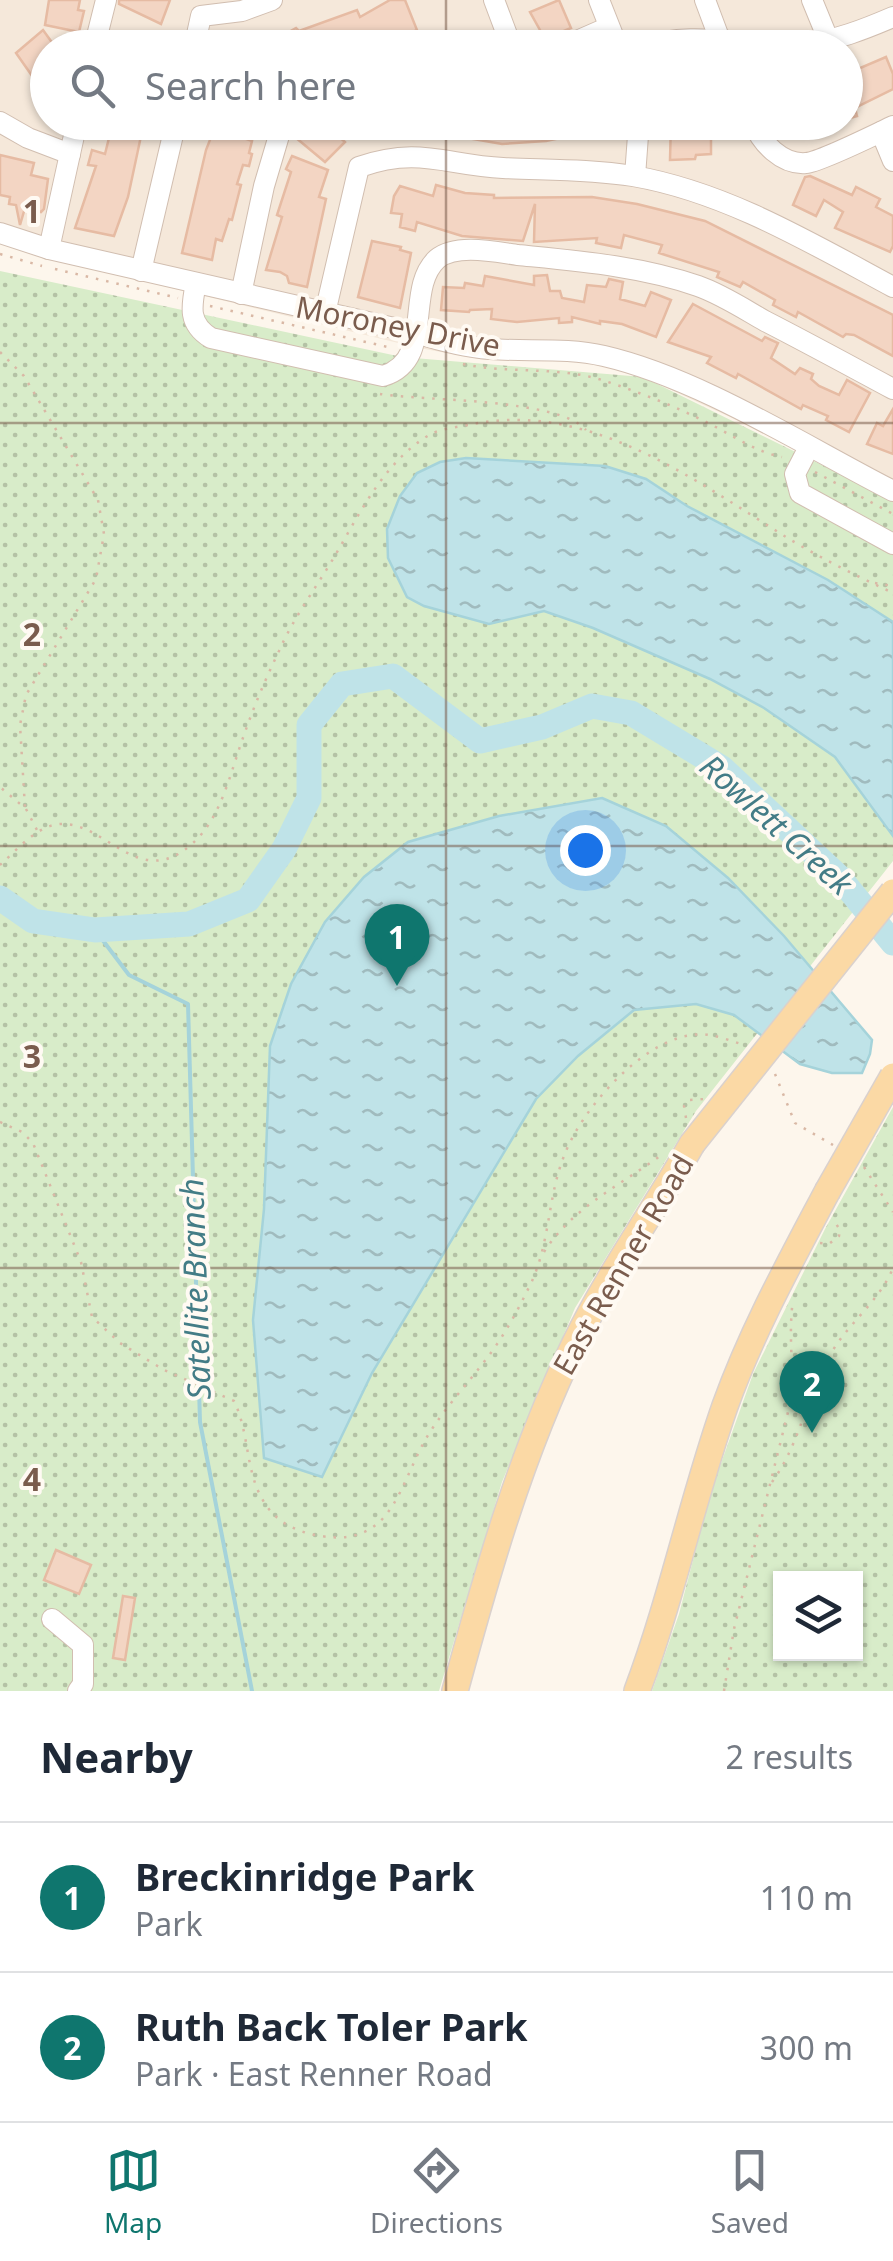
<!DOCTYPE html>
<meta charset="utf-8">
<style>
body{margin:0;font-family:"Noto Sans",sans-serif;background:#f6f6f7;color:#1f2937}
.controls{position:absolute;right:30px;bottom:30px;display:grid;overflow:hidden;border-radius:0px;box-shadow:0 2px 8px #0004}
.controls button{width:90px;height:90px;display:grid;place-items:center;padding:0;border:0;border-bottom:2px solid #e0e1e3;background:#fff;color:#1f2937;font:50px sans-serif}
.you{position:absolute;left:585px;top:850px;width:35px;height:35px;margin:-25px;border:8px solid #fff;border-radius:50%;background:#1a73e8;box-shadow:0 0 0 15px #1a73e833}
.badge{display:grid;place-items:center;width:65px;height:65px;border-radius:50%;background:#0f766e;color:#fff;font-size:32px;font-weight:700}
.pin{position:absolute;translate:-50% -82px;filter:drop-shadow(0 2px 5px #0008)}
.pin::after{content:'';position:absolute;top:52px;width:35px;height:30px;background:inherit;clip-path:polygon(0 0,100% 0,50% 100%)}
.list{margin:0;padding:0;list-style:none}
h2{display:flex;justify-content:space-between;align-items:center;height:130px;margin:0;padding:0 40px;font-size:42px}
h2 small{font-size:32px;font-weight:400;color:#747a83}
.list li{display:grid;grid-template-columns:65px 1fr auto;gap:30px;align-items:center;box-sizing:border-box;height:150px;padding:0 40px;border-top:2px solid #e0e1e3}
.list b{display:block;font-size:38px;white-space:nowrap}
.list p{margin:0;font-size:32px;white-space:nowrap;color:#747a83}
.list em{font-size:32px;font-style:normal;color:#747a83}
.icon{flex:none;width:55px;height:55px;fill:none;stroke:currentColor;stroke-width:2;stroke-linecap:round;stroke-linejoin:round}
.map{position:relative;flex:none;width:893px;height:1691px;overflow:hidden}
.search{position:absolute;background:#fff;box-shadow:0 2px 8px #0004;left:30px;right:30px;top:30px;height:110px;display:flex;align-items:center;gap:25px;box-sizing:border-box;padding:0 35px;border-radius:55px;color:#747a83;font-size:38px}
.sheet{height:430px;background:#fff}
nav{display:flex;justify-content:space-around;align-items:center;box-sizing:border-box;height:140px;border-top:2px solid #e0e1e3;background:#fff;font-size:28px;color:#747a83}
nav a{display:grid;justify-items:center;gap:5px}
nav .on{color:#0f766e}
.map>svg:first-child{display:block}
</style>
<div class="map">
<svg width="893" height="1691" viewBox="0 0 893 1691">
<defs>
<pattern id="park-dots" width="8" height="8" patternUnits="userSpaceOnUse" patternTransform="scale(2.5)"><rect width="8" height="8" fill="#d8ecc9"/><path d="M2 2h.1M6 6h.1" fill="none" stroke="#b4c2a5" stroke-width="1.8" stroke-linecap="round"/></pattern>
<pattern id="water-ripples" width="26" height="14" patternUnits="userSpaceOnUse" patternTransform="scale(2.5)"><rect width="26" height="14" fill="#bfe3e8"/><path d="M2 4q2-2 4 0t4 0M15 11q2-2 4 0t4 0" fill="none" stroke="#a0bbbe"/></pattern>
</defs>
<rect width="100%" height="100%" fill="#fdf6ec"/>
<path fill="#f5e8da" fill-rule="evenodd" d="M 0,0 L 893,0 L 893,499 L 730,417 L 643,377 L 602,365 L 563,360 L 485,360 L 419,348 L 35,255 L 0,243 ZM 48,48 L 846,48 L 846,122 L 48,122 Z"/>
<g fill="url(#park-dots)" fill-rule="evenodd">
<path d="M 0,271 L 402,357 L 643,377 L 893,500 L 893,861 L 696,1111 L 575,1308 L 502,1482 L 439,1691 L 0,1691 Z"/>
<path d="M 893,1107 L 893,1691 L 652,1691 L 679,1614 L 711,1491 L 753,1374 L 825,1229 ZM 780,1578 L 856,1578 L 856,1654 L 780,1654 Z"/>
</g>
<g fill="url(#water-ripples)" stroke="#a5d3da" stroke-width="2.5">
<path d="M 466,458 L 605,466 L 646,479 L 687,506 L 828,580 L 893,622 L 893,836 L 835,757 L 764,708 L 710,679 L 593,628 L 544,611 L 489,624 L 424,606 L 407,597 L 388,558 L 387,529 L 400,496 L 417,473 L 440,462 Z"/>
<path d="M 602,798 L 666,826 L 728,878 L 784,936 L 872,1040 L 870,1054 L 862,1073 L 832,1073 L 800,1064 L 734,1015 L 696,1004 L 634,1010 L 578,1056 L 536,1099 L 372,1373 L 322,1477 L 264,1458 L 253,1320 L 264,1209 L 270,1046 L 291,984 L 325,922 L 364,877 L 408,842 L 499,816 Z"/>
</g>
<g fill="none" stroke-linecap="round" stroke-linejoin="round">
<path stroke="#a5d3da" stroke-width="4" d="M 95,930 L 129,975 L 188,1004 L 200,1422 L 252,1691"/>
<path stroke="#bfe3e8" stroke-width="25" d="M 0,898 L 33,921 L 95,930 L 189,924 L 248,900 L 284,849 L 309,798 L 309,725 L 342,684 L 393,676 L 480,741 L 542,727 L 592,706 L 631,713 L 722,768 L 839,877 L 893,943"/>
</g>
<g fill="#f3d5c3" stroke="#e6bba3" stroke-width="2.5">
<path d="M 49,0 L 80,0 L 78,10 L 84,11 L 79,32 L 45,25 Z"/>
<path d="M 119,0 L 170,0 L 161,24 L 119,4 Z"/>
<path d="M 390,0 L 405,0 L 417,30 L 406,35 L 407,48 L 294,48 L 287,33 L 296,28 L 299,31 L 357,10 L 360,17 Z"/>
<path d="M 559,0 L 571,28 L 545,39 L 530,12 Z"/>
<path d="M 43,30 L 56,48 L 48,48 L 48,73 L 35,80 L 16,53 Z"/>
<path d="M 886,57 L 893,74 L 893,89 L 855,108 L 857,116 L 846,119 L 846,74 Z"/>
<path d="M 113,122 L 144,122 L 128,197 L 114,236 L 75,228 L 96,166 L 88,165 L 92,150 L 105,154 Z"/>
<path d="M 217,122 L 243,122 L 238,136 L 252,141 L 249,153 L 252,154 L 249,166 L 243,165 L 237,184 L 241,185 L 232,220 L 229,219 L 222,241 L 216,239 L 212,260 L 182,253 L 206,150 Z"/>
<path d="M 307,122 L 320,126 L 324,123 L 345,142 L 325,162 L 295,137 Z"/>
<path d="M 345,122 L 421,122 L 421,127 L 382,136 L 381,129 L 351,138 Z"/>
<path d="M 445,122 L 581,122 L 584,133 L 546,141 L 502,144 L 444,134 Z"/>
<path d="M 671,122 L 702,122 L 702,133 L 711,133 L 711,154 L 696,155 L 695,159 L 670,160 Z"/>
<path d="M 0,155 L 34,163 L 31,175 L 48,179 L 44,209 L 41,212 L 25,208 L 20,225 L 16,205 L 9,204 L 10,197 L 0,195 Z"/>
<path d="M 292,156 L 328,170 L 319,197 L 326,199 L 307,287 L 289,283 L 287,276 L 280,272 L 266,270 L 282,217 L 277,215 L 291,172 L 286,169 Z"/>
<path d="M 810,176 L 852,195 L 856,187 L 880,199 L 876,207 L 893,216 L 893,246 L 890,252 L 835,228 L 843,212 L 824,200 L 816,216 L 793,205 L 805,177 Z"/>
<path d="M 436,185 L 465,193 L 494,195 L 494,198 L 592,197 L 637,204 L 705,221 L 893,315 L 893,356 L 854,335 L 846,334 L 843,337 L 798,312 L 796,317 L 773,305 L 775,300 L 743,282 L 740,287 L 717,277 L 719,272 L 659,253 L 662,245 L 624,235 L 621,248 L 596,243 L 597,238 L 534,242 L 535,204 L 523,241 L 462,236 L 417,222 L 415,231 L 400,227 L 402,214 L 391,213 L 394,196 L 400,186 L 433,196 Z"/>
<path d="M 372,241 L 401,247 L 400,250 L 411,253 L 400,308 L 358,297 Z"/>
<path d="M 547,275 L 550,291 L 560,291 L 562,298 L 584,302 L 587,285 L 606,287 L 609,279 L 623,282 L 620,299 L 645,306 L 651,292 L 671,300 L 656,337 L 622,324 L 600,321 L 600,324 L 572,317 L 572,322 L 559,323 L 559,318 L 517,322 L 491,319 L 492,309 L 470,310 L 469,312 L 441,310 L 443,287 L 464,288 L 465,283 L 483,286 L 485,276 L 534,285 L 534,276 Z"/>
<path d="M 693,304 L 762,341 L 765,337 L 778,343 L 771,358 L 795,374 L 800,368 L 813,374 L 811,379 L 819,386 L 839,395 L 847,380 L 870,393 L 849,432 L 826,420 L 828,416 L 803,405 L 801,409 L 738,374 L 736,378 L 707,363 L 711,357 L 668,342 Z"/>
<path d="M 893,409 L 893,454 L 867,444 L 877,423 L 883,426 Z"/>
<path d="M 56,1550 L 91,1565 L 79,1594 L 44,1580 Z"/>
<path d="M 123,1596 L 135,1598 L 125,1660 L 113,1658 Z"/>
</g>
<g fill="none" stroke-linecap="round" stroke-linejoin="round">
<g stroke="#d1beb0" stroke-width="22">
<g id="minor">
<path d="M 494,0 L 512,48"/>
<path d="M 599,0 L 618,48"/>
<path d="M 705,0 L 723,48"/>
<path d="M 812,0 L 828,39"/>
<path d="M 94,48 L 106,0"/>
<path d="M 194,48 L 201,16 L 242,11 L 272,0"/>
<path d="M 561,48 L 609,27"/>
<path d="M 641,48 C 696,28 748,49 804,44 C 835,41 865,29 893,17"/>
<path d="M 0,122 L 28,138 L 70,154"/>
<path d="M 753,122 C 761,143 782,165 806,163 C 820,162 876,134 893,126"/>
<path d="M 881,132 L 893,161"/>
<path d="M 635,176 L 639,122"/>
<path d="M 0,233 L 49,249 L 416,333 C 441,341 464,347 490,349 C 528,352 566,347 604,356 C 699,378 805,446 893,491"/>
<path d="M 49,249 L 77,122"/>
<path d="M 141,271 L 176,122"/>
<path d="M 196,283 C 191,307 188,324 211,338 L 383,376 C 436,360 404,289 437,259 C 456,243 496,252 518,255 C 578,261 641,266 698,286 C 721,294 744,309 765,321 C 808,343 850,366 893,389"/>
<path d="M 241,294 L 264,186 L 283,122"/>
<path d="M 325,313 L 359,167 C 419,146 445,165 503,168 C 546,170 589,169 633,176 C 726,192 811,243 893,287"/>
<path d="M 809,447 L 795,474 L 800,493 L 893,544"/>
<path d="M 52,1619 L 83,1645 L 83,1684 L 78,1691"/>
</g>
</g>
<g stroke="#dad1cd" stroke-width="28">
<g id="major">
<path d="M 455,1691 C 487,1573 521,1453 575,1343 C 609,1273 654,1211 692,1144"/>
<path d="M 637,1691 C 672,1598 692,1500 725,1406 C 752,1331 790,1262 827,1192"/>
</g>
</g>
<g stroke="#d9b8a5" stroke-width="2.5" stroke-dasharray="2.5 8" stroke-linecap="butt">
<path d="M 0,254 L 42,266"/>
<path d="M 55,269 L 178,298"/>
<path d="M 210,306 L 392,348"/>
<path d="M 0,352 L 24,376 L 98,500 L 104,534 L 96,579 L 26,695 L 20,725 L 25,808 L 0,787"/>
<path d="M 463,364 C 509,374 557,366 602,380 C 636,391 672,405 704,421 C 729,433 755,452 782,457"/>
<path d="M 380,394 C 422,401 558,398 586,430"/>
<path d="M 815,472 L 893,514"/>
<path d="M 875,583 L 893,586"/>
<path d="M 26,809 L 38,832"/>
<path d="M 0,865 C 17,850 38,824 62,824 C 107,823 140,892 193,843 C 222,817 231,770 244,735 C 254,706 266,678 279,651 C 293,619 315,589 333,559 C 359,515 383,463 429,435 C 441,428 459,427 473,424 C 589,401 693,479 786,537 C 820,558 857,576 893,593"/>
<path d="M 775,1074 L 795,1123 L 833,1145"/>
<path d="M 686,1118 L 684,1106 L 689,1100 L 705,1099"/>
<path d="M 0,1122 L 22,1132 L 33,1143 L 81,1262 L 92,1317 L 120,1343 L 164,1370 L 234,1401 C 251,1436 244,1476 268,1508 C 281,1525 301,1533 321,1536 C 396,1548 399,1480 430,1432 C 448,1404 471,1380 490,1354 C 507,1331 520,1306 532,1281 C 550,1241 548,1196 564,1156 C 581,1110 641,1041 692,1035 C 710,1032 728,1040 744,1045"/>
<path d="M 864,1167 L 893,1212"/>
<path d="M 820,1243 L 829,1244 L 839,1236 L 840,1230 L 833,1219"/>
<path d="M 544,1252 C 572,1208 619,1186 660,1156"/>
<path d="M 772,1482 C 801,1442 806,1396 830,1355 C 848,1323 879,1302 893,1268"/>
<path d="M 724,1691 L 734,1629 L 791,1400 C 794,1366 788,1334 793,1300"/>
</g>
<use href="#minor" stroke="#fff" stroke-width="20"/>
<use href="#major" stroke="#fbd9a5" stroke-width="25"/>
<g stroke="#dad1cd" stroke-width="28" stroke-linecap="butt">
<g id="major-bridge">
<path d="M 692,1144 L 893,892"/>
<path d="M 827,1192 L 893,1076"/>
</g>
</g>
<use href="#major-bridge" stroke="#fbd9a5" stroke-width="25"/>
</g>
<path fill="none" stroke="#7a5c4d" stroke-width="2.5" stroke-opacity="0.55" d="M 446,0 L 446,48M 446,122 L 446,1691M 0,423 L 893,423M 0,846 L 893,846M 0,1268 L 893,1268"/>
<g text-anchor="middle" stroke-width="8" stroke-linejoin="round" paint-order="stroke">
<g font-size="30" fill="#7a5c4d" stroke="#fffaf3">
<text transform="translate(398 327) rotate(11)" y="10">Moroney Drive</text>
<text transform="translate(624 1265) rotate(-60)" y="10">East Renner Road</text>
</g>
<g font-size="32" font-style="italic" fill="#437c86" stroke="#fffaf3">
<text transform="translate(776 825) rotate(42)" y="11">Rowlett Creek</text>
<text transform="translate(196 1289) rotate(-92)" y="11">Satellite Branch</text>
</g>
</g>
<g font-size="32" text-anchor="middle" font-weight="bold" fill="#7a5c4d" stroke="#fffaf3" stroke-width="8" stroke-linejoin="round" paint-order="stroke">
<text x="32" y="223">1</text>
<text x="32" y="646">2</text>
<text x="32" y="1068">3</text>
<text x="32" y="1491">4</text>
</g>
</svg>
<div class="controls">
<button><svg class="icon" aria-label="layers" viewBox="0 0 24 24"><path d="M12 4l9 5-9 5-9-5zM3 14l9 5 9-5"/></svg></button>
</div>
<div class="you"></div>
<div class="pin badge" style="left:397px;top:986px">1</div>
<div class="pin badge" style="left:812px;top:1433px">2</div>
<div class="search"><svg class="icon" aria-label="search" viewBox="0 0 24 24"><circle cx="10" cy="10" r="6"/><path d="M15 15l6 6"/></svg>Search here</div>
</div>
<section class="sheet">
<h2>Nearby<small>2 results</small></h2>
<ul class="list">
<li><span class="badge">1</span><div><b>Breckinridge Park</b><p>Park</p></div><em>110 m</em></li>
<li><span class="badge">2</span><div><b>Ruth Back Toler Park</b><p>Park · East Renner Road</p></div><em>300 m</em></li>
</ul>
</section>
<nav>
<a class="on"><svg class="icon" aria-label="map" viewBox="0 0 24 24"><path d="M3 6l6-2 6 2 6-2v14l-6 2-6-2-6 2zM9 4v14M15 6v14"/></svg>Map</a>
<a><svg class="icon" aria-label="directions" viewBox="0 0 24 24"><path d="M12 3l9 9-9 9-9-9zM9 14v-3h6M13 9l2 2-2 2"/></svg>Directions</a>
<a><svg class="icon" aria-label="saved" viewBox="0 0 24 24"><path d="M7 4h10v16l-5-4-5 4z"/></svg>Saved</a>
</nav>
